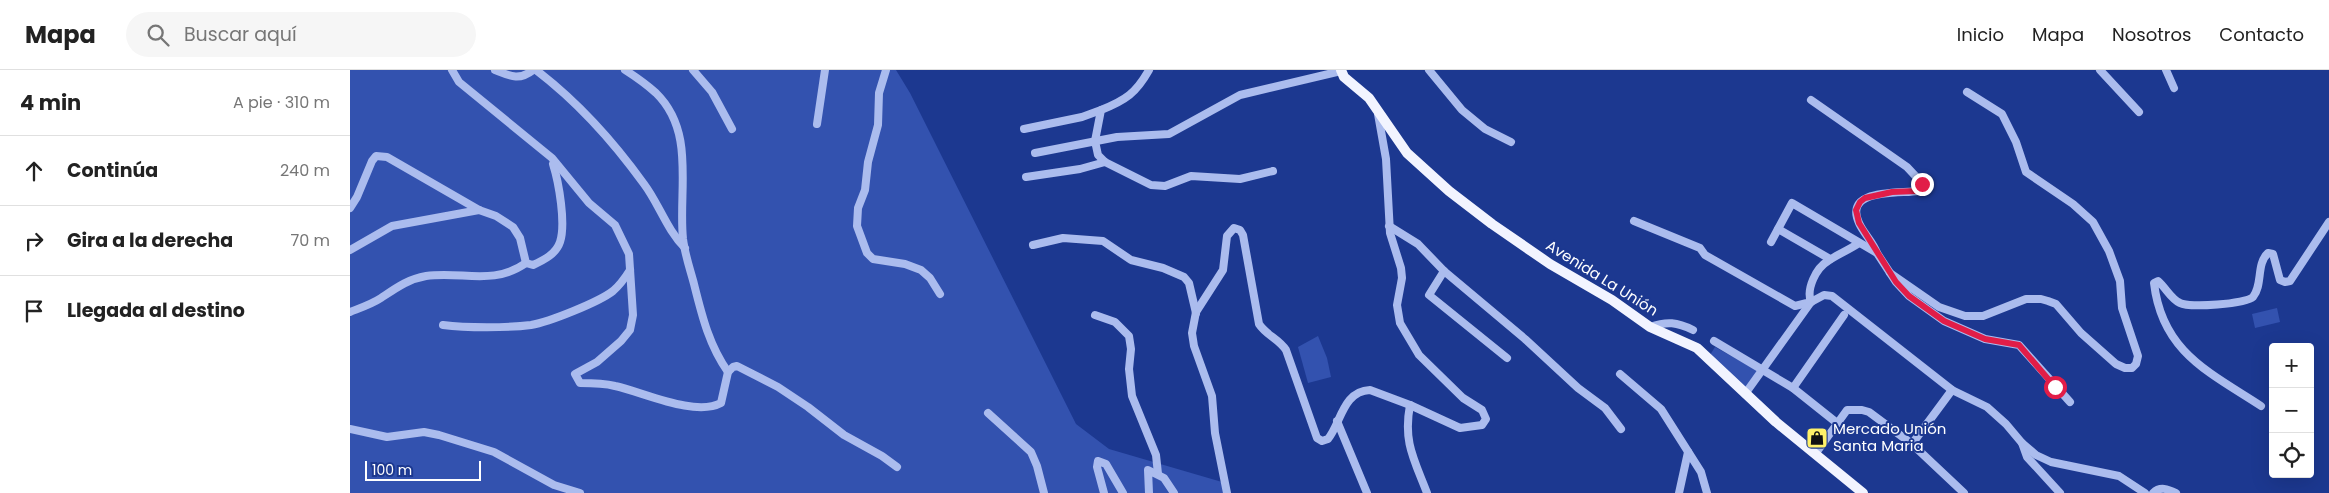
<!DOCTYPE html>
<html lang="es">
<meta charset="utf-8">
<style>
body{margin:0;font-family:Poppins,sans-serif;background:#f6f6f6;color:#222}
.controls{position:absolute;right:15px;bottom:15px;display:grid;overflow:hidden;border-radius:5px;box-shadow:0 5px 20px #0002}
.controls button{width:45px;height:45px;display:grid;place-items:center;padding:0;border:0;border-bottom:1px solid #e0e0e0;background:#fff;color:#222;font:25px sans-serif}
.scale{position:absolute;left:15px;bottom:12px;width:116px;box-sizing:border-box;padding-left:5px;border:2px solid #fff;border-top:0;font-size:14px;line-height:18px;white-space:nowrap;color:#fff;-webkit-text-stroke:4px #1c3890;paint-order:stroke}
.stop{position:absolute;width:15px;height:15px;margin:-11px;border:4px solid #e11d48;border-radius:50%;background:#fff}
.stop.end{background:#e11d48;border-color:#fff;box-shadow:0 1px 5px #0008}
.list{margin:0;padding:0;list-style:none}
h2{display:flex;justify-content:space-between;align-items:center;height:65px;margin:0;padding:0 20px;font-size:21px}
h2 small{font-size:16px;font-weight:400;color:#767676}
.list li{display:grid;grid-template-columns:32px 1fr auto;gap:15px;align-items:center;box-sizing:border-box;height:70px;padding:0 20px;border-top:1px solid #e0e0e0}
.list b{display:block;font-size:19px;white-space:nowrap}
.list em{font-size:16px;font-style:normal;color:#767676}
.icon{flex:none;width:28px;height:28px;fill:none;stroke:currentColor;stroke-width:2;stroke-linecap:round;stroke-linejoin:round}
.map{position:relative;flex:none;width:1979px;height:423px;overflow:hidden}
header{display:flex;align-items:center;gap:30px;box-sizing:border-box;height:70px;padding:0 25px;background:#fff;border-bottom:1px solid #e0e0e0}
header strong{font-size:24px}
nav{display:flex;gap:28px;margin-inline-start:auto;font-size:18px}
.search{width:350px;height:45px;background:#f6f6f6;display:flex;align-items:center;gap:12px;box-sizing:border-box;padding:0 18px;border-radius:28px;color:#767676;font-size:19px}
main{display:flex}
aside{flex:1;background:#fff}
.map>svg:first-child{display:block}
</style>
<header>
<strong>Mapa</strong>
<div class="search"><svg class="icon" aria-label="search" viewBox="0 0 24 24"><circle cx="10" cy="10" r="6"/><path d="M15 15l6 6"/></svg>Buscar aquí</div>
<nav><a>Inicio</a><a>Mapa</a><a>Nosotros</a><a>Contacto</a></nav>
</header>
<main>
<aside>
<h2>4 min<small>A pie · 310 m</small></h2>
<ul class="list">
<li><svg class="icon" aria-label="ahead" viewBox="0 0 24 24"><path d="M12 20V5M6 11l6-6 6 6"/></svg><div><b>Continúa</b></div><em>240 m</em></li>
<li><svg class="icon" aria-label="right" viewBox="0 0 24 24"><path d="M7 20v-9h11M14 6l5 5-5 5"/></svg><div><b>Gira a la derecha</b></div><em>70 m</em></li>
<li><svg class="icon" aria-label="arrive" viewBox="0 0 24 24"><path d="M6 21V4h12l-3 4 3 4H6"/></svg><div><b>Llegada al destino</b></div></li>
</ul>
</aside>
<div class="map">
<svg width="1979" height="423" viewBox="0 0 1979 423">
<rect width="100%" height="100%" fill="#1c3890"/>
<g fill="#3352af">
<path d="M 0,0 L 546,0 L 560,23 L 726,354 L 759,379 L 872,412 L 880,423 L 0,423 Z"/>
<path d="M 1927,238 L 1930,252 L 1905,258 L 1902,244 Z"/>
<path d="M 968,266 L 977,288 L 981,307 L 958,313 L 948,277 Z"/>
<path d="M 1365,277 L 1408,301 L 1394,320 L 1360,285 Z"/>
</g>
<g fill="none" stroke-linecap="round" stroke-linejoin="round">
<g stroke="#abbcee" stroke-width="8">
<path d="M 102,0 L 109,12 L 202,88 L 239,133 L 265,155 L 279,184 L 283,245 L 280,260 L 271,271 L 247,292 L 225,304 L 230,313 C 242,313 253,313 265,316 C 293,322 345,347 371,333 L 378,302 L 383,297 L 387,296 L 428,317 L 458,337 L 494,365 L 532,386 L 547,397"/>
<path d="M 145,0 C 160,6 169,11 183,0"/>
<path d="M 186,0 C 228,32 263,71 294,114 C 309,134 317,160 335,178"/>
<path d="M 275,0 C 286,7 297,15 306,23 C 346,62 328,120 333,169 C 335,185 340,199 344,214 C 352,246 359,275 378,302"/>
<path d="M 343,0 L 362,22 L 382,59"/>
<path d="M 536,0 L 529,23 L 528,55 L 518,92 L 515,120 L 508,138 L 507,156 L 517,183 L 523,189 L 555,194 L 571,200 L 580,208 L 590,224"/>
<path d="M 799,0 C 786,23 776,30 751,40 L 745,71 L 748,85 L 755,92 L 801,115 L 815,116 L 841,106 L 890,109 L 923,101"/>
<path d="M 1079,0 L 1112,40 L 1135,59 L 1161,72"/>
<path d="M 1750,0 L 1789,42"/>
<path d="M 1816,0 L 1824,18"/>
<path d="M 1461,30 L 1557,97 L 1571,112 L 1572,114 L 1568,121 C 1550,124 1493,118 1509,153 C 1514,164 1523,172 1527,183"/>
<path d="M 467,54 L 475,0"/>
<path d="M 674,59 L 732,47 L 751,40"/>
<path d="M 685,83 L 767,67 L 819,64 L 890,25 L 991,1"/>
<path d="M 676,107 L 730,99 L 755,92"/>
<path d="M 0,138 L 7,127 L 22,91 L 26,86 L 37,87 L 129,140 L 146,146 L 163,157 L 170,168 L 176,193 L 183,195 C 194,190 206,184 210,172 C 216,154 209,113 203,94"/>
<path d="M 1284,151 L 1350,178 L 1355,185 L 1445,236 L 1461,232 C 1456,219 1466,198 1478,191 C 1488,184 1499,180 1509,173"/>
<path d="M 1039,156 L 1068,174 L 1094,201 L 1175,269 L 1228,318 L 1255,338 L 1271,359"/>
<path d="M 1428,159 L 1480,189"/>
<path d="M 1421,172 L 1442,133 L 1527,183 L 1546,212 L 1559,226 L 1594,251 L 1635,269 L 1669,275 L 1720,332"/>
<path d="M 683,175 L 713,168 L 753,171 L 781,190 L 813,198 L 834,207 L 839,213 L 846,243"/>
<path d="M 0,180 L 42,156 L 129,140"/>
<path d="M 1094,201 L 1079,225 L 1157,288"/>
<path d="M 1540,203 L 1589,237 L 1615,246 L 1633,246 L 1676,229 L 1691,229 L 1698,231 L 1706,234 L 1731,263 L 1766,294 L 1775,298 L 1782,298 L 1786,294 L 1788,286 L 1772,238 L 1770,211 L 1759,181 L 1743,152 L 1723,134 L 1676,102 L 1666,72 L 1652,44 L 1617,22"/>
<path d="M 0,242 C 10,238 22,234 31,228 C 46,218 58,209 76,206 C 113,201 143,216 176,193"/>
<path d="M 745,245 L 765,252 L 779,266 L 781,279 L 779,299 L 782,326 L 806,385 L 808,404"/>
<path d="M 93,255 C 116,258 158,258 181,255 C 199,252 249,232 263,221 C 270,215 275,208 280,200"/>
<path d="M 1300,257 C 1317,251 1327,252 1343,260"/>
<path d="M 1364,271 L 1443,318 L 1487,353"/>
<path d="M 1270,304 L 1311,339 L 1351,402 L 1357,423"/>
<path d="M 1443,318 L 1494,245"/>
<path d="M 1395,324 L 1461,232 L 1474,225 L 1482,226 L 1602,320 L 1637,337 L 1656,354 L 1672,373 L 1677,387 L 1710,423"/>
<path d="M 1060,335 C 1053,372 1064,389 1077,423"/>
<path d="M 1911,336 C 1859,302 1812,282 1804,213 L 1808,211 C 1816,218 1821,229 1830,233 C 1839,238 1896,234 1903,227 C 1913,215 1906,194 1918,183 L 1923,184 L 1930,210 L 1935,212 L 1940,211 L 1979,152"/>
<path d="M 638,343 L 681,382 L 687,396 L 694,423"/>
<path d="M 987,351 L 1017,423"/>
<path d="M 0,359 L 37,367 L 74,362 L 89,365 L 144,382 L 204,415 L 230,423"/>
<path d="M 1672,373 L 1686,385 L 1701,392 L 1769,406 L 1795,423"/>
<path d="M 1562,374 L 1602,320"/>
<path d="M 1466,383 L 1497,340 L 1512,340 L 1519,342 L 1562,374 L 1614,423"/>
<path d="M 754,423 L 747,397 L 748,391 L 756,394 L 773,423"/>
<path d="M 799,423 L 798,400 L 814,408 L 824,423"/>
<path d="M 877,423 L 865,363 L 862,326 L 844,276 L 842,263 L 846,242 L 873,200 L 877,166 L 884,158 L 890,160 L 893,165 L 909,254 C 916,265 929,269 936,280 L 967,368 L 972,371 L 978,369 C 991,353 993,321 1020,320 L 1060,335 L 1110,358 L 1132,355 L 1136,349 L 1132,340 L 1113,328 L 1069,285 L 1050,253 L 1047,235 L 1052,208 L 1051,198 L 1040,163 L 1036,89 L 1028,44"/>
<path d="M 1329,423 L 1338,382"/>
<path d="M 1803,423 C 1810,416 1818,419 1826,423"/>
</g>
<path stroke="#f2f4ff" stroke-width="10" d="M 991,0 L 994,7 L 1019,28 L 1057,83 L 1099,121 L 1142,154 L 1200,194 L 1262,230 L 1300,257 L 1347,278 L 1426,352 L 1513,423"/>
</g>
<g fill="none" stroke-linecap="round" stroke-linejoin="round">
<path stroke="#e11d48" stroke-width="6" d="M 1572,114 L 1566,121 L 1542,122 L 1515,128 L 1510,132 L 1506,140 L 1509,153 L 1546,212 L 1559,226 L 1594,251 L 1635,269 L 1669,275 L 1705,317"/>
</g>
<defs>
<g id="shop-square" transform="scale(1.125)"><rect x="-9" y="-9" width="18" height="18" rx="4" fill="#fff168" stroke="#1c3890"/><path d="M-5-2.5h2.3a2.7 3.5 0 0 1 5.4 0H5L5.5 6h-11ZM-1.5-2.5h3a1.5 2.3 0 0 0-3 0Z" fill="#111"/></g>
</defs>
<g fill-rule="evenodd">
<use href="#shop-square" x="1467" y="368"/>
</g>
<g text-anchor="middle" stroke-width="4" stroke-linejoin="round" paint-order="stroke">
<g font-size="15" fill="#fff" stroke="#1c3890">
<text transform="translate(1252 208) rotate(32)" y="5">Avenida La Unión</text>
</g>
<g font-size="15" fill="#fff" stroke="#1c3890" text-anchor="start">
<text x="1483" y="364">Mercado Unión<tspan x="1483" dy="17">Santa Maria</tspan></text>
</g>
</g>
</svg>
<div class="controls">
<button>+</button>
<button>−</button>
<button><svg class="icon" aria-label="locate" viewBox="0 0 24 24"><circle cx="12" cy="12" r="6"/><path d="M12 2v4M12 18v4M2 12h4M18 12h4"/></svg></button>
</div>
<div class="scale">100 m</div>
<div class="stop" style="left:1705px;top:317px"></div>
<div class="stop end" style="left:1572px;top:114px"></div>
</div>
</main>
